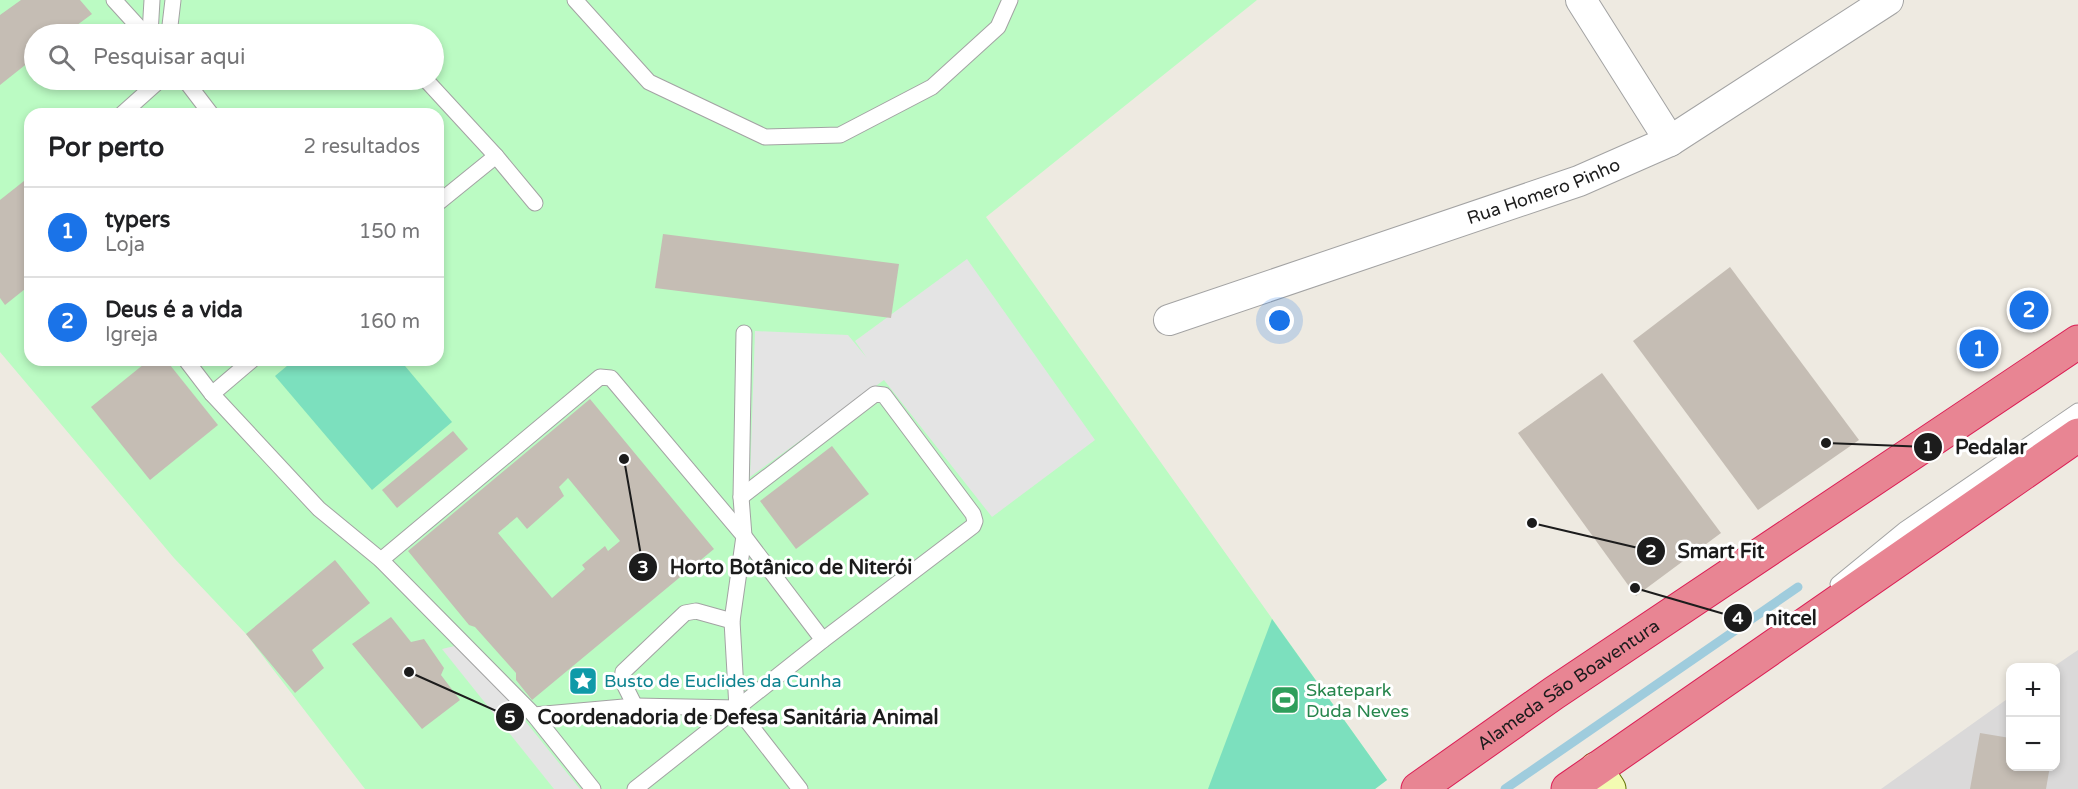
<!DOCTYPE html>
<html lang="pt">
<meta charset="utf-8">
<style>
body{margin:0;font-family:"Varela Round",sans-serif;background:#f2f2f2;color:#202124}
.controls{position:absolute;right:18px;bottom:18px;display:grid;overflow:hidden;border-radius:12px;box-shadow:0 3px 9px #0003}
.controls button{width:54px;height:54px;display:grid;place-items:center;padding:0;border:0;border-bottom:2px solid #e0e0e0;background:#fff;color:#202124;font:30px sans-serif}
.you{position:absolute;left:1280px;top:321px;width:21px;height:21px;margin:-15px;border:4px solid #fff;border-radius:50%;background:#1a73e8;box-shadow:0 0 0 9px #1a73e833}
.badge{display:grid;place-items:center;width:39px;height:39px;border-radius:50%;background:#1a73e8;color:#fff;font-size:20px;font-weight:700}
.pin{position:absolute;translate:-50% -50%;border:3px solid #fff;box-shadow:0 2px 6px #0006}
.list{margin:0;padding:0;list-style:none}
h2{display:flex;justify-content:space-between;align-items:center;height:78px;margin:0;padding:0 24px;font-size:26px}
h2 small{font-size:20px;font-weight:400;color:#757577}
.list li{display:grid;grid-template-columns:39px 1fr auto;gap:18px;align-items:center;box-sizing:border-box;height:90px;padding:0 24px;border-top:2px solid #e0e0e0}
.list b{display:block;font-size:22px;white-space:nowrap}
.list p{margin:0;font-size:20px;white-space:nowrap;color:#757577}
.list em{font-size:20px;font-style:normal;color:#757577}
.icon{flex:none;width:33px;height:33px;fill:none;stroke:currentColor;stroke-width:2;stroke-linecap:round;stroke-linejoin:round}
.map{position:relative;flex:none;width:2078px;height:789px;overflow:hidden}
.search{position:absolute;background:#fff;box-shadow:0 3px 9px #0003;left:24px;top:24px;width:420px;height:66px;display:flex;align-items:center;gap:15px;box-sizing:border-box;padding:0 21px;border-radius:33px;color:#757577;font-size:22px}
.panel{position:absolute;background:#fff;box-shadow:0 3px 9px #0003;left:24px;top:108px;width:420px;height:258px;border-radius:18px}
.map>svg:first-child{display:block}
</style>
<div class="map">
<svg width="2078" height="789" viewBox="0 0 2078 789">
<rect width="100%" height="100%" fill="#eeeae1"/>
<path fill="#dad9d9" d="M 2078,650 L 2078,789 L 1881,789 L 2010,697 L 2010,766 L 2056,766 L 2056,668 L 2053,667 Z"/>
<path fill="#bbfbc3" fill-rule="evenodd" d="M 0,0 L 1257,0 L 986,217 L 1387,780 L 1375,789 L 365,789 L 246,634 L 174,558 L 0,352 ZM 34,34 L 434,34 L 434,80 L 34,80 ZM 30,114 L 438,114 L 438,360 L 30,360 Z"/>
<g fill="#7ce0be">
<path d="M 294,360 L 400,360 L 452,422 L 372,490 L 275,376 Z"/>
<path d="M 1272,619 L 1387,780 L 1375,789 L 1208,789 Z"/>
</g>
<g fill="#e4e4e4">
<path d="M 967,259 L 1095,440 L 992,517 L 884,380 L 750,477 L 755,331 L 848,335 L 867,358 L 855,341 Z"/>
<path d="M 463,644 L 580,789 L 554,789 L 442,649 Z"/>
</g>
<g fill="none" stroke-linecap="round" stroke-linejoin="round">
<path stroke="#9fccdd" stroke-width="9" d="M 1505,789 L 1798,587"/>
</g>
<g fill="#c5bdb4" fill-rule="evenodd">
<path d="M 21,0 L 80,0 L 92,14 L 65,34 L 34,34 L 34,58 L 0,85 L 0,15 Z"/>
<path d="M 24,181 L 30,189 L 30,285 L 5,305 L 0,298 L 0,200 Z"/>
<path d="M 663,234 L 899,264 L 891,318 L 655,288 Z"/>
<path d="M 1730,267 L 1859,440 L 1758,510 L 1633,341 Z"/>
<path d="M 149,360 L 166,360 L 218,425 L 150,480 L 91,407 Z"/>
<path d="M 1602,373 L 1721,533 L 1636,596 L 1518,433 Z"/>
<path d="M 590,399 L 714,549 L 532,700 L 516,680 L 516,673 L 475,627 L 469,625 L 408,551 ZM 568,478 L 620,541 L 608,551 L 605,546 L 582,565 L 585,569 L 552,598 L 498,533 L 517,517 L 527,529 L 564,496 L 559,487 Z"/>
<path d="M 453,431 L 468,449 L 397,508 L 382,490 Z"/>
<path d="M 832,446 L 869,494 L 796,549 L 760,501 Z"/>
<path d="M 335,560 L 370,603 L 312,650 L 324,668 L 295,693 L 246,634 Z"/>
<path d="M 391,617 L 411,642 L 424,639 L 444,668 L 441,675 L 460,700 L 422,729 L 352,644 Z"/>
<path d="M 1980,733 L 2010,738 L 2010,766 L 2050,766 L 2046,789 L 1970,789 Z"/>
</g>
<g fill="none" stroke-linecap="round" stroke-linejoin="round">
<g stroke="#a3a3a3" stroke-width="17">
<g id="lane">
<path d="M 114,0 L 145,34"/>
<path d="M 575,0 L 649,82 L 765,137 L 840,135 L 932,87 L 998,27 L 1010,0"/>
<path d="M 150,34 L 152,0"/>
<path d="M 169,34 L 173,0"/>
<path d="M 185,80 L 211,114"/>
<path d="M 426,80 L 496,156 L 438,203"/>
<path d="M 122,114 L 160,80"/>
<path d="M 496,156 L 535,203"/>
<path d="M 186,360 L 212,394 L 319,509 L 381,560 L 534,715 L 635,706 L 737,708 L 800,789"/>
<path d="M 212,394 L 252,360"/>
<path d="M 381,560 L 600,377 L 611,378 L 744,536 L 823,640"/>
<path d="M 1838,584 L 1904,530 L 2078,411"/>
<path d="M 635,706 L 622,680 L 623,672 L 685,613 L 696,611 L 732,621"/>
<path d="M 737,708 L 732,621 L 744,536 L 741,497 L 744,333"/>
<path d="M 534,715 L 593,789"/>
<path d="M 635,789 L 823,640 L 973,526 L 975,521 L 973,514 L 887,399 L 884,395 L 875,394 L 741,497"/>
</g>
</g>
<g stroke="#a3a3a3" stroke-width="32">
<g id="street">
<path d="M 1581,0 L 1670,141"/>
<path id="s1" d="M 1169,320 L 1579,181 L 1670,141 L 1888,0"/>
</g>
</g>
<g stroke="#627402" stroke-width="35">
<path id="secondary" d="M 1596,769 L 1609,789"/>
</g>
<g stroke="#db1e55" stroke-width="35">
<g id="highway">
<path id="s2" d="M 1418,789 L 1554,693 L 2078,342"/>
<path d="M 1568,789 L 2078,435"/>
</g>
</g>
<use href="#lane" stroke="#fff" stroke-width="15"/>
<use href="#street" stroke="#fff" stroke-width="30"/>
<use href="#secondary" stroke="#f3fbb2" stroke-width="33"/>
<use href="#highway" stroke="#e88593" stroke-width="33"/>
</g>
<defs>
<g id="sight-square" transform="scale(1.5)"><rect x="-9" y="-9" width="18" height="18" rx="4" fill="#0f9aa8" stroke="#fff"/><path d="M0-6L1.8-2.2L6-1.7L2.9 1.2L3.7 5.4L0 3.3L-3.7 5.4L-2.9 1.2L-6-1.7L-1.8-2.2Z" fill="#fff"/></g>
<g id="stadium-square" transform="scale(1.5)"><rect x="-9" y="-9" width="18" height="18" rx="4" fill="#2e9e5b" stroke="#fff"/><path d="M0-5a6.5 5 0 1 0 0 10a6.5 5 0 1 0 0-10ZM-3.5-1.8h7v3.6h-7Z" fill="#fff"/></g>
</defs>
<g fill-rule="evenodd">
<use href="#sight-square" x="583" y="681"/>
<use href="#stadium-square" x="1285" y="700"/>
</g>
<g text-anchor="middle" stroke-width="6" stroke-linejoin="round" paint-order="stroke">
<g font-size="18" fill="#1c1c1c" stroke="#fff">
<text dy="6" stroke="none"><textPath href="#s1" startOffset="396">Rua Homero Pinho</textPath></text>
<text dy="6" stroke="none"><textPath href="#s2" startOffset="183">Alameda São Boaventura</textPath></text>
</g>
<g font-size="18" fill="#0d838f" stroke="#fff" text-anchor="start">
<text x="604" y="687">Busto de Euclides da Cunha</text>
</g>
<g font-size="18" fill="#27864d" stroke="#fff" text-anchor="start">
<text x="1306" y="696">Skatepark<tspan x="1306" dy="21">Duda Neves</tspan></text>
</g>
</g>
<path fill="none" stroke="#1c1c1c" stroke-width="2" d="M1826 443L1928 447M1532 523L1651 551M624 459L643 567M1635 588L1738 618M409 672L510 717"/>
<g fill="#1c1c1c" stroke="#fff" stroke-width="2">
<circle cx="1826" cy="443" r="6"/>
<circle cx="1532" cy="523" r="6"/>
<circle cx="624" cy="459" r="6"/>
<circle cx="1635" cy="588" r="6"/>
<circle cx="409" cy="672" r="6"/>
<circle cx="1928" cy="447" r="15"/>
<circle cx="1651" cy="551" r="15"/>
<circle cx="643" cy="567" r="15"/>
<circle cx="1738" cy="618" r="15"/>
<circle cx="510" cy="717" r="15"/>
</g>
<g font-size="18" text-anchor="middle" font-weight="bold" fill="#fff">
<text x="1928" y="453">1</text>
<text x="1651" y="557">2</text>
<text x="643" y="573">3</text>
<text x="1738" y="624">4</text>
<text x="510" y="723">5</text>
</g>
<g font-size="20" text-anchor="middle" font-weight="bold" fill="#1c1c1c" stroke="#fff" stroke-width="6" stroke-linejoin="round" paint-order="stroke">
<text x="1991" y="454">Pedalar</text>
<text x="1721" y="558">Smart Fit</text>
<text x="791" y="574">Horto Botânico de Niterói</text>
<text x="1791" y="625">nitcel</text>
<text x="738" y="724">Coordenadoria de Defesa Sanitária Animal</text>
</g>
</svg>
<div class="controls">
<button>+</button>
<button>−</button>
</div>
<div class="you"></div>
<div class="pin badge" style="left:1979px;top:349px">1</div>
<div class="pin badge" style="left:2029px;top:310px">2</div>
<div class="search"><svg class="icon" aria-label="search" viewBox="0 0 24 24"><circle cx="10" cy="10" r="6"/><path d="M15 15l6 6"/></svg>Pesquisar aqui</div>
<section class="panel">
<h2>Por perto<small>2 resultados</small></h2>
<ul class="list">
<li><span class="badge">1</span><div><b>typers</b><p>Loja</p></div><em>150 m</em></li>
<li><span class="badge">2</span><div><b>Deus é a vida</b><p>Igreja</p></div><em>160 m</em></li>
</ul>
</section>
</div>
